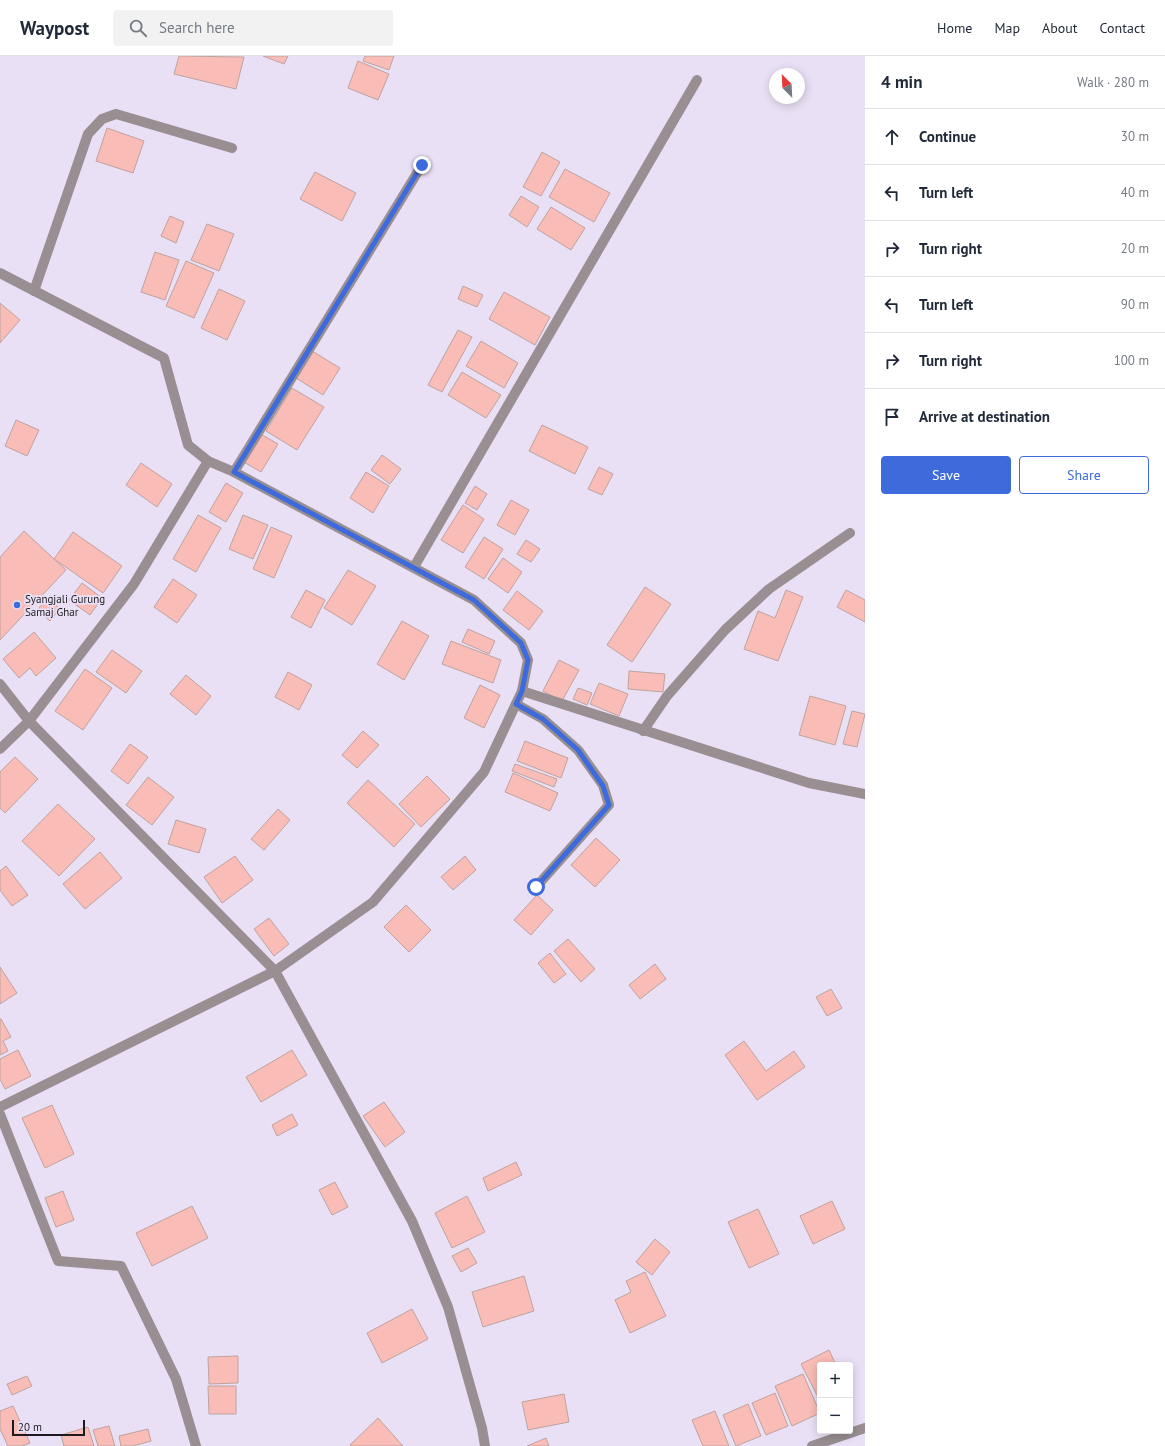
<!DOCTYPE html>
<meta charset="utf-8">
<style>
body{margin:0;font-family:"PT Sans",sans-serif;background:#f2f2f3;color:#1f2937}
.controls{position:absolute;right:12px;bottom:12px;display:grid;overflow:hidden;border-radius:4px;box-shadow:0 2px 10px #0003}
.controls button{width:36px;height:36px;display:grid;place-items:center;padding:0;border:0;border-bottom:1px solid #e0e1e3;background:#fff;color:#1f2937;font:20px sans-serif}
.compass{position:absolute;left:769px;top:12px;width:36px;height:36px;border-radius:50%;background:#fff;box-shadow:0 2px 10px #0003;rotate:336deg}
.scale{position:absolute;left:12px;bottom:10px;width:73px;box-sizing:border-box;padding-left:4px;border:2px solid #1d1921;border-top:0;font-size:11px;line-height:14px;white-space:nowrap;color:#1d1921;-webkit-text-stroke:3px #eae0f5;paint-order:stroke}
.stop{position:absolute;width:12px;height:12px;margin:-9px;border:3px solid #3e6bdc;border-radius:50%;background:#fff}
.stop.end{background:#3e6bdc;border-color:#fff;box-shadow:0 1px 4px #0008}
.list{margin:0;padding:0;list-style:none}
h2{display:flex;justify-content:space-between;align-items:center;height:52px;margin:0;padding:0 16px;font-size:17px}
h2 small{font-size:13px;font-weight:400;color:#747a83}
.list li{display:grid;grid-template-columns:26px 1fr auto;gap:12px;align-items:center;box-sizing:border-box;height:56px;padding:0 16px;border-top:1px solid #e0e1e3}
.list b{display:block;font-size:15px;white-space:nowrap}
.list em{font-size:13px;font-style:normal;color:#747a83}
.actions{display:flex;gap:8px;padding:12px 16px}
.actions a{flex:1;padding:9px 0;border:1px solid #3e6bdc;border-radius:4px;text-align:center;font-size:14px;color:#3e6bdc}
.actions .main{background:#3e6bdc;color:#fff}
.icon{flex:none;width:22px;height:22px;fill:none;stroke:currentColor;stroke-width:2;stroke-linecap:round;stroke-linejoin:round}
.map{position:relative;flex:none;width:865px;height:1390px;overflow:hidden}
header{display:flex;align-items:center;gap:24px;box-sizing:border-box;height:56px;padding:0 20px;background:#fff;border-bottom:1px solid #e0e1e3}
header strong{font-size:19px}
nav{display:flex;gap:22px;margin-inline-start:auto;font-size:14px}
.search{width:280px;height:36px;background:#f2f2f3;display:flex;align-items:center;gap:10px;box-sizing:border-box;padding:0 14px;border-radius:4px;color:#747a83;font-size:15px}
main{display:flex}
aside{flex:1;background:#fff}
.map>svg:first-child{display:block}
</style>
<header>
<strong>Waypost</strong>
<div class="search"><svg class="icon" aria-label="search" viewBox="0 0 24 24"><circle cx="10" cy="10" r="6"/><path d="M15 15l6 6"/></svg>Search here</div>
<nav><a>Home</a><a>Map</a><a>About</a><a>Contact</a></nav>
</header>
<main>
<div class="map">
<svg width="865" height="1390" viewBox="0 0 865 1390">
<rect width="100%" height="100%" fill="#eae0f5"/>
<g fill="#f9bcb6" stroke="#bea3a0">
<path d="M 179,0 L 244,1 L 236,33 L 174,18 Z"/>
<path d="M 263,0 L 288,0 L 284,8 Z"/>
<path d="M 365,0 L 394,0 L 389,14 L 363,5 Z"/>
<path d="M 358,5 L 389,18 L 378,44 L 348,32 Z"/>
<path d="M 107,72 L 144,85 L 133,117 L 96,105 Z"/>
<path d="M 542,96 L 560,106 L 541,140 L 523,131 Z"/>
<path d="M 565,113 L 610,137 L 594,166 L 549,141 Z"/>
<path d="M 315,116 L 356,137 L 342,165 L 300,143 Z"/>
<path d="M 521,140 L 539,151 L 527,171 L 509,159 Z"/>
<path d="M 551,151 L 585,172 L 571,194 L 537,173 Z"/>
<path d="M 170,160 L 184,166 L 176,187 L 161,180 Z"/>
<path d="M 207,168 L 234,178 L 219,215 L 191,204 Z"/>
<path d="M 155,196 L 179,204 L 165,244 L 141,236 Z"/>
<path d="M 186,205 L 214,217 L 194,262 L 166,250 Z"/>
<path d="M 463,230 L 483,239 L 477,251 L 458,243 Z"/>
<path d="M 219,233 L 245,245 L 227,284 L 201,272 Z"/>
<path d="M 504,236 L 550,261 L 535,289 L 489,263 Z"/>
<path d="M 0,247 L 20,264 L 0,287 Z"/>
<path d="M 458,274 L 472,281 L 442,336 L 428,329 Z"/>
<path d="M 481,285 L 518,307 L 504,332 L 466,310 Z"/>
<path d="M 312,295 L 340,312 L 323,339 L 296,322 Z"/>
<path d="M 462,316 L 501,339 L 486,362 L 448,339 Z"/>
<path d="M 292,332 L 324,351 L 297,394 L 266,375 Z"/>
<path d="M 16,364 L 39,374 L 27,400 L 5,390 Z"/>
<path d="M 542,369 L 588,391 L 575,418 L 529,395 Z"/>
<path d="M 259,377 L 278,388 L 261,416 L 242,405 Z"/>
<path d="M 382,399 L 401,413 L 390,428 L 371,414 Z"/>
<path d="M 141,407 L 172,428 L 157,451 L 126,429 Z"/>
<path d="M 599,411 L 613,418 L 602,439 L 588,433 Z"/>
<path d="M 366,416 L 389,430 L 373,457 L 350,442 Z"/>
<path d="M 226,427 L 243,437 L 226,466 L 209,456 Z"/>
<path d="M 475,430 L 487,438 L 477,454 L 465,447 Z"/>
<path d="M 511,444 L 529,454 L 515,479 L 497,469 Z"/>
<path d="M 463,449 L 484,463 L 463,497 L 441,484 Z"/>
<path d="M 198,459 L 221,472 L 196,516 L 173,503 Z"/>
<path d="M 243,459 L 268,469 L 253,503 L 229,493 Z"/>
<path d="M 271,471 L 292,480 L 274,522 L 253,513 Z"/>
<path d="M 24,475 L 66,514 L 0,584 L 0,501 Z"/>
<path d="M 73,476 L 122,510 L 103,537 L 54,503 Z"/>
<path d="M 484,481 L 503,493 L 484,523 L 465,511 Z"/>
<path d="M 526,484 L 540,493 L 531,506 L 517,498 Z"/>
<path d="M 503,502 L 522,516 L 508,537 L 488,523 Z"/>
<path d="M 348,514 L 376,530 L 352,569 L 324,552 Z"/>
<path d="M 173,523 L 197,539 L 177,567 L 154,551 Z"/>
<path d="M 82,527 L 102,542 L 90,559 L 69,544 Z"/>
<path d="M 645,531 L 671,548 L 632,606 L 607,589 Z"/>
<path d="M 306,534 L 325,544 L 311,572 L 291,561 Z"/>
<path d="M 786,534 L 803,541 L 778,605 L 744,593 L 758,555 L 775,562 Z"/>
<path d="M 846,534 L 865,544 L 865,566 L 837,551 Z"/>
<path d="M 517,535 L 543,555 L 529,574 L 503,554 Z"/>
<path d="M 48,542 L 60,553 L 50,565 L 37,554 Z"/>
<path d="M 402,565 L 429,580 L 404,624 L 377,608 Z"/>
<path d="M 468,573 L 495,585 L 489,598 L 462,586 Z"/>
<path d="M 34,576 L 56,602 L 36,620 L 30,612 L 19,622 L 3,603 Z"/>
<path d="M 451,585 L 501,604 L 493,627 L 442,608 Z"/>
<path d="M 112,594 L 142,615 L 126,637 L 96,616 Z"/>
<path d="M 559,604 L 579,614 L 562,645 L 543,635 Z"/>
<path d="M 85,613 L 112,632 L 83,674 L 55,655 Z"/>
<path d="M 629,615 L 665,618 L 663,636 L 628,633 Z"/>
<path d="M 288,616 L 312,629 L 299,654 L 275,641 Z"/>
<path d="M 186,619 L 211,640 L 196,659 L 170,638 Z"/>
<path d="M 599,627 L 628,638 L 619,660 L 590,648 Z"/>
<path d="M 480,629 L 500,639 L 484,672 L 464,662 Z"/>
<path d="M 578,632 L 592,637 L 587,649 L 573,643 Z"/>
<path d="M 810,640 L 846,650 L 835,689 L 799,679 Z"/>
<path d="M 852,655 L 865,658 L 857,691 L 843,688 Z"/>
<path d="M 363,675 L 379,689 L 357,712 L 342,699 Z"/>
<path d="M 525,685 L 568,702 L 561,722 L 517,705 Z"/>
<path d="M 130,688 L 148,701 L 128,728 L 111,715 Z"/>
<path d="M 15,701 L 38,723 L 5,757 L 0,752 L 0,716 Z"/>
<path d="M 515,708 L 557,723 L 554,731 L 512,715 Z"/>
<path d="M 513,717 L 558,737 L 550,755 L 505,736 Z"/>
<path d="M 427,720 L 450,743 L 421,771 L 399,748 Z"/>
<path d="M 148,721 L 174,741 L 152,769 L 126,749 Z"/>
<path d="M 368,724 L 415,768 L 394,791 L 347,747 Z"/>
<path d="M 58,748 L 95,783 L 59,820 L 22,785 Z"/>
<path d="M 278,753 L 290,764 L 264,794 L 251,783 Z"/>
<path d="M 176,764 L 206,773 L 199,797 L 168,788 Z"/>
<path d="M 596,782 L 620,804 L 595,831 L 571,809 Z"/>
<path d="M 100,796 L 122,822 L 85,853 L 63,828 Z"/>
<path d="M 235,800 L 253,824 L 222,847 L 204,821 Z"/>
<path d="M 465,800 L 476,814 L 453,834 L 441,821 Z"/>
<path d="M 6,810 L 28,839 L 12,850 L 0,834 L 0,815 Z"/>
<path d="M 537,839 L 553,854 L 531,879 L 514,864 Z"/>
<path d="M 406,849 L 431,874 L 409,896 L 384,871 Z"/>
<path d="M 269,862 L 289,888 L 274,900 L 254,873 Z"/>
<path d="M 568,883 L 595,913 L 581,926 L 554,895 Z"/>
<path d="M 550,897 L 566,918 L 554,927 L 538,907 Z"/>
<path d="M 655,908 L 666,923 L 640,943 L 629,929 Z"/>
<path d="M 0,911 L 17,937 L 0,948 Z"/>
<path d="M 831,933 L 842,952 L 827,960 L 816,941 Z"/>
<path d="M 0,963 L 1,963 L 11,981 L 3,985 L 8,995 L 0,999 Z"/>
<path d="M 744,985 L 766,1015 L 794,995 L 805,1011 L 757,1044 L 725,999 Z"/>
<path d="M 18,994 L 31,1020 L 5,1033 L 0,1023 L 0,1003 Z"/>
<path d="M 292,994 L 307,1019 L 261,1046 L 246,1021 Z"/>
<path d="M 384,1046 L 405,1076 L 385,1091 L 363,1060 Z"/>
<path d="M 52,1049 L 74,1098 L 45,1112 L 22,1062 Z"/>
<path d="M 292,1058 L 298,1069 L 277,1080 L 272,1069 Z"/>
<path d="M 516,1106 L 522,1119 L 488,1135 L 483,1122 Z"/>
<path d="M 335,1126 L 348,1151 L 332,1159 L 319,1134 Z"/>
<path d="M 63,1135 L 74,1164 L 56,1171 L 45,1142 Z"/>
<path d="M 467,1140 L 485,1176 L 452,1192 L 435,1157 Z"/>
<path d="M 832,1145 L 845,1173 L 813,1188 L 800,1160 Z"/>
<path d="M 192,1150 L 208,1182 L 152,1210 L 136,1177 Z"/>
<path d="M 758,1153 L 779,1198 L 749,1212 L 728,1166 Z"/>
<path d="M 655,1183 L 670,1196 L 652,1219 L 636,1206 Z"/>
<path d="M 468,1192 L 477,1207 L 461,1216 L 452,1200 Z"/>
<path d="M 645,1216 L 666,1260 L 630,1277 L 615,1244 L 631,1236 L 626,1225 Z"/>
<path d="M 524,1220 L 534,1255 L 483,1271 L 472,1236 Z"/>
<path d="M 412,1253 L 428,1283 L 382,1307 L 367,1277 Z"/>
<path d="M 829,1294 L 836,1309 L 820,1309 L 820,1345 L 801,1308 Z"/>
<path d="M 238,1300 L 238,1327 L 209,1328 L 208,1301 Z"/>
<path d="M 803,1318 L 820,1357 L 792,1370 L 775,1330 Z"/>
<path d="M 27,1320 L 32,1330 L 12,1339 L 7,1328 Z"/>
<path d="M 208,1330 L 236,1330 L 236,1358 L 209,1358 Z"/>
<path d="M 775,1337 L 788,1370 L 766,1379 L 752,1347 Z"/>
<path d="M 564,1338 L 569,1366 L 528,1374 L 522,1346 Z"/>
<path d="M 748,1348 L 761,1380 L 736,1390 L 723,1359 Z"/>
<path d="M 13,1350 L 30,1387 L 22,1390 L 8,1390 L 0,1373 L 0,1355 Z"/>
<path d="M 715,1355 L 729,1390 L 703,1390 L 692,1364 Z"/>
<path d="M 378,1362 L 403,1390 L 351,1390 L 350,1389 Z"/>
<path d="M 109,1370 L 115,1390 L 98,1390 L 93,1374 Z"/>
<path d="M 88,1371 L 94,1390 L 64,1390 L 61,1379 Z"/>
<path d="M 148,1373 L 151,1385 L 133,1390 L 121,1390 L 119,1380 Z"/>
<path d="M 546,1382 L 549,1390 L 527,1390 Z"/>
</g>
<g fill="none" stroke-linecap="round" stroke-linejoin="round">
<g stroke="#998e92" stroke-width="10">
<path d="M 34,235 L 88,78 L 102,63 L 116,58 L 232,92"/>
<path d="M 234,416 L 422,109"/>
</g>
<g stroke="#998e92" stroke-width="10">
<path d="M 0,217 L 164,302 L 188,389 L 208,405 L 234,416 L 474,544 L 521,587 L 528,604 L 522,635 L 484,716 L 373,846 L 275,915 L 0,1051"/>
<path d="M 414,511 L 697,24"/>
<path d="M 0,628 L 29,665 L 275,915 L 412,1165 L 448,1251 L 482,1372 L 485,1390"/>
<path d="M 522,635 L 809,727 L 865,738"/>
<path d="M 516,648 L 543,663 L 578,694 L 603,729 L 609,749 L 536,831"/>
<path d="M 643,675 L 667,640 L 725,574 L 769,533 L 850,477"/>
<path d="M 0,693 L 29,665 L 134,528 L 208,405"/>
<path d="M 0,1058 L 58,1205 L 121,1210 L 176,1323 L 196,1390"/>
<path d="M 812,1390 L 865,1372"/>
</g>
</g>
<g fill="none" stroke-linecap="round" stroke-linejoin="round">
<path stroke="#3e6bdc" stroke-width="5" d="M 422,109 L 234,416 L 474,544 L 521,587 L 528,604 L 522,635 L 516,648 L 543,663 L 578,694 L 603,730 L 609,749 L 536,831"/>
</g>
<circle fill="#3e6bdc" stroke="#eae0f5" stroke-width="1.5" cx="17" cy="549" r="4"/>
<g text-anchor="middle" stroke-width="3.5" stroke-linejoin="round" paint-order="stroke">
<g font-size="11" fill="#1d1921" stroke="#eae0f5" text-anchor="start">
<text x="25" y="547">Syangjali Gurung<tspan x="25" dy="13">Samaj Ghar</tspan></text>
</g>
</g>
</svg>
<div class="controls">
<button>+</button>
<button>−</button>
</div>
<svg class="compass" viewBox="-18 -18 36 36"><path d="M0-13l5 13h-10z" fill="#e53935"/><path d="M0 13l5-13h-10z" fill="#747a83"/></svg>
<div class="scale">20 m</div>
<div class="stop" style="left:536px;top:831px"></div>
<div class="stop end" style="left:422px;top:109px"></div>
</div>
<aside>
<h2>4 min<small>Walk · 280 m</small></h2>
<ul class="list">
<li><svg class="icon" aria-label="ahead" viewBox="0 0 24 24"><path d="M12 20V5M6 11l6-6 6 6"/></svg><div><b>Continue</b></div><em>30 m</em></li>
<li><svg class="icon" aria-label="left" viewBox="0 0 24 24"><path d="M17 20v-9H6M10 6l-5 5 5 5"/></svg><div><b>Turn left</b></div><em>40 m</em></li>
<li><svg class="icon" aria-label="right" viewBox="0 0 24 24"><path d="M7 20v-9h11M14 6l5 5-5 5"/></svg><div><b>Turn right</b></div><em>20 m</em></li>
<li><svg class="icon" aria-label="left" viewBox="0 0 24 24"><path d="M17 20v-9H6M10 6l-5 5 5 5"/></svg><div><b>Turn left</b></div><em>90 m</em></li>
<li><svg class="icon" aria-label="right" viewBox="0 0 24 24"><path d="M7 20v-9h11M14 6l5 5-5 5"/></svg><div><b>Turn right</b></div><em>100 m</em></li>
<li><svg class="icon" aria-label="arrive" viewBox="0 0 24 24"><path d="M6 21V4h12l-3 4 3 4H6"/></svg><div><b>Arrive at destination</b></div></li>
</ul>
<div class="actions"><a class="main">Save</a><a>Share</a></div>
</aside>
</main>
